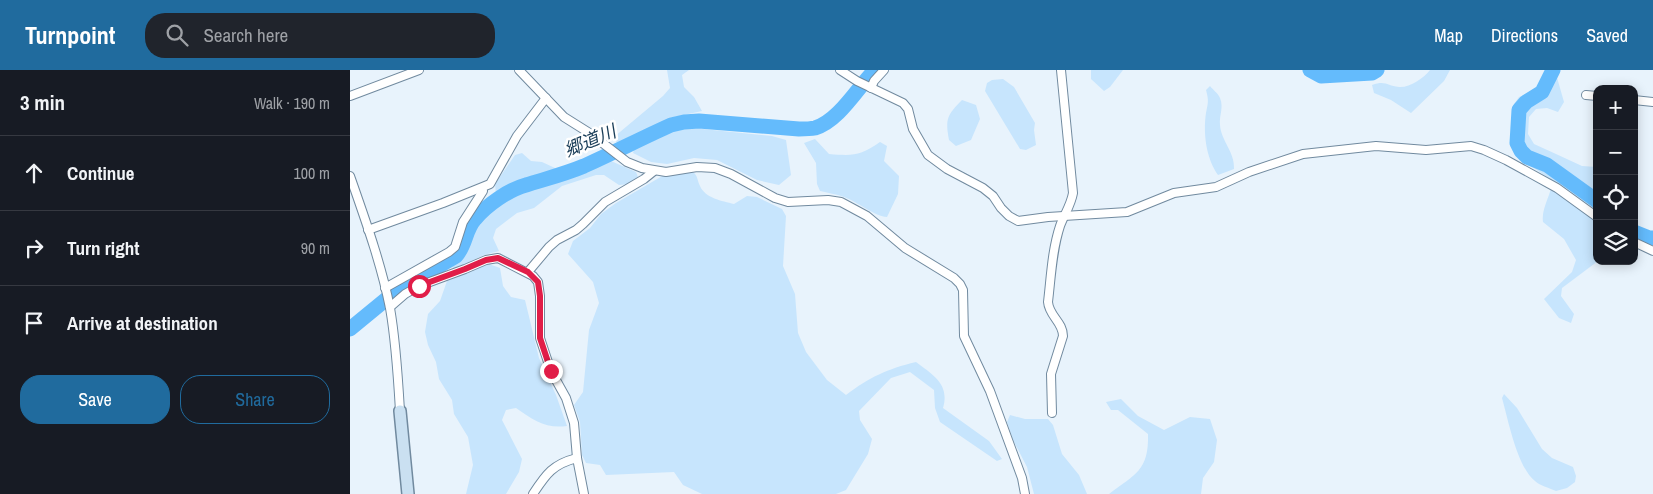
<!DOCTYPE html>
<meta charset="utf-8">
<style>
body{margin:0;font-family:"Archivo Narrow","Noto Sans JP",sans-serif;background:#20242c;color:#f1f3f6}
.controls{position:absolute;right:15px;top:15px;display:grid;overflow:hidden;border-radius:10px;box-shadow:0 2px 12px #0003}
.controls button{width:45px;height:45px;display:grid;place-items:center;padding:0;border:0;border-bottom:1px solid #363941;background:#171b24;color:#f1f3f6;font:25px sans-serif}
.stop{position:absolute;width:15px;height:15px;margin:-11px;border:4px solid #e11d48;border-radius:50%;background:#fff}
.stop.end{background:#e11d48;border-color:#fff;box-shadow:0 1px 5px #0008}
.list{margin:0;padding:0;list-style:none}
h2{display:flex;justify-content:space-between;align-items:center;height:65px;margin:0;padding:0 20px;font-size:21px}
h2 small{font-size:16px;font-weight:400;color:#9ea1a6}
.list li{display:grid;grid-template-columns:32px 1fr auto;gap:15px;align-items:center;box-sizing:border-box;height:75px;padding:0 20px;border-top:1px solid #363941}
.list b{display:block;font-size:19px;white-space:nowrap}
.list em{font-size:16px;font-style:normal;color:#9ea1a6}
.actions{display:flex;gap:10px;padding:15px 20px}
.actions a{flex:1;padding:11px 0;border:1px solid #206b9e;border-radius:20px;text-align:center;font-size:18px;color:#206b9e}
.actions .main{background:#206b9e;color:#fff}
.icon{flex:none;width:28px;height:28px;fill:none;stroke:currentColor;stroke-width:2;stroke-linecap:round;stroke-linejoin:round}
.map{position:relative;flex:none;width:1303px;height:424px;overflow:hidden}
header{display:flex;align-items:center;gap:30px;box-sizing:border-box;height:70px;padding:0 25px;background:#206b9e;color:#fff}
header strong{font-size:24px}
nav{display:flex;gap:28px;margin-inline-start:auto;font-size:18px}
.search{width:350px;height:45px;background:#20242c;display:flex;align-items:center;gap:12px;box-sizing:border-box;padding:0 18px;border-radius:20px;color:#9ea1a6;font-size:19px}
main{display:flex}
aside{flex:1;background:#171b24}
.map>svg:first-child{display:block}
</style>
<header>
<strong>Turnpoint</strong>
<div class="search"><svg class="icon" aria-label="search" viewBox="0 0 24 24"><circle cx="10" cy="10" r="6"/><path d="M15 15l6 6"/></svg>Search here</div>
<nav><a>Map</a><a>Directions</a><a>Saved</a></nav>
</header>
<main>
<aside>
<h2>3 min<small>Walk · 190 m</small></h2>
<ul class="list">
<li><svg class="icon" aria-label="ahead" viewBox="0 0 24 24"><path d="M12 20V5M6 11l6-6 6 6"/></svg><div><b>Continue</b></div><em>100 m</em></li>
<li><svg class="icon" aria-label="right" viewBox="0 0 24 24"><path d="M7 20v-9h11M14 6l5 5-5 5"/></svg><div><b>Turn right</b></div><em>90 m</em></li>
<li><svg class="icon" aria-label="arrive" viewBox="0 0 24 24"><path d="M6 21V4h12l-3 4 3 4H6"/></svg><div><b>Arrive at destination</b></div></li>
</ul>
<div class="actions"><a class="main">Save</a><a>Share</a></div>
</aside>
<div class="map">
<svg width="1303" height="424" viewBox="0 0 1303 424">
<rect width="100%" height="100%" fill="#e8f3fc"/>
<g fill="#c7e5fd">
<path d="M 317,0 L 339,0 L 332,5 L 334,17 L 344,27 L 352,41 L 320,48 L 267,73 L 264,67 L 313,26 L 320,18 Z"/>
<path d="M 741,0 L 773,0 L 760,17 L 754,21 L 741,9 Z"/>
<path d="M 1080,0 L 1100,0 L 1094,11 L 1061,43 L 1041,30 L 1024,23 L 1022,15 C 1036,10 1037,16 1049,17 C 1059,18 1074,8 1080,0 Z"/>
<path d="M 1206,4 L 1214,32 L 1208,42 L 1197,38 L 1186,39 L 1179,47 L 1178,64 L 1184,74 L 1206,84 L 1232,96 L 1247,97 L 1248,191 L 1212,218 L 1211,226 L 1224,244 L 1221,253 L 1209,248 L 1194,229 L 1222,202 L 1226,190 L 1214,169 L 1193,152 C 1191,137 1202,125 1202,110 L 1173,91 L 1163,71 L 1164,34 L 1169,27 L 1184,20 L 1192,13 L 1195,6 Z"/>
<path d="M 653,9 L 664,17 L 685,53 L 684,60 L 686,75 L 676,80 L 670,79 L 635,21 L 637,13 L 642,10 Z"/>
<path d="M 860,16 C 863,20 868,23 870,28 C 874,38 869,45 870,55 C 871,71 885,82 884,99 L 868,105 C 856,88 853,63 856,43 C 858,33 859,31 856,20 Z"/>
<path d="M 612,30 L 626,35 L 630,49 L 621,70 L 606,76 L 599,70 C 595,49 597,45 612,30 Z"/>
<path d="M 333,57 L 422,66 L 436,70 L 441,105 L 429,115 L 407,110 L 367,90 L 344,88 L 317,94 L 301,92 L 283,83 L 284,79 L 311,65 Z"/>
<path d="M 465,69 L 479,84 C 503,86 510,86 530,72 L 537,76 L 534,91 L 549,106 L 548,124 L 537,147 C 526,147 506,131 494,127 C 486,124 478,123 470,121 L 467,114 L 466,93 L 454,73 Z"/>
<path d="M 172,83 L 181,91 L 192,92 L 205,98 L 210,108 L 246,94 L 261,91 L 286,102 L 288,107 L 280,114 L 269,115 L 254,105 L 246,105 L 212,116 L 184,138 L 167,143 L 146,159 L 143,168 L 149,181 L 134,185 L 105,199 L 102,197 L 112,187 L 118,178 L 121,165 L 131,148 L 147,134 L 145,114 L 165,85 Z"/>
<path d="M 343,102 C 348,106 347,110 350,116 C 355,128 372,131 384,134 L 397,126 L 407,127 L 432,139 L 436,146 L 433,196 L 445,224 L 448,263 L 456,282 L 477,310 L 496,325 C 520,307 537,299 566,292 C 583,305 600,314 593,338 L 639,371 L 652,389 L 647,391 L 590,352 L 585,338 L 584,320 L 560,302 L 541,308 L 509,341 L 510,350 L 522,369 L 518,384 L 496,420 L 486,424 L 352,424 L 333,415 L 324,402 L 256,405 L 250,395 L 236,393 L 232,385 L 230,352 L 224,335 L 233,322 L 239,260 L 249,233 L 243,212 L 218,184 L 223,171 L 240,158 L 251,144 L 266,133 L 314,105 Z"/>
<path d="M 139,194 L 150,198 L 153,216 L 161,227 L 175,230 L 189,288 L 206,325 L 217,356 C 196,359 183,350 166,338 L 156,340 L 152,350 L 172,389 L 169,402 L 156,424 L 116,424 L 123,395 L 118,367 L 104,344 L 102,330 L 89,309 L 86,292 L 78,275 L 75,262 L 78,244 L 90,231 L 97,211 Z"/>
<path d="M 1154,324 L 1167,338 L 1192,379 L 1202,388 L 1223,397 L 1226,406 L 1225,412 L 1217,418 L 1206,421 C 1200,418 1190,416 1185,411 C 1167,397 1158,349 1152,328 Z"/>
<path d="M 771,329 L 788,346 L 814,360 L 840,347 L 860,349 L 867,370 L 864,392 L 853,408 L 851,424 L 759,424 C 785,404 799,401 798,364 L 768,340 L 761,340 L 756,332 Z"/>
<path d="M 660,345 L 675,349 L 698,349 L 703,355 L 712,384 L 729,405 L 737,424 L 684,424 L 677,397 L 663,370 L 657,352 Z"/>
</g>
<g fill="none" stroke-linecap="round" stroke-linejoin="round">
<g stroke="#64bbfc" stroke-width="15">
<path d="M 960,0 L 971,6 L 1022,3 L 1027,0"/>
<path d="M 1203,0 L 1192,22 L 1176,32 L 1169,40 L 1167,73 L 1171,81 L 1177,87 L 1197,95 L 1247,131"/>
<path d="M 1284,162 L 1299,168 L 1303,168"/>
<path d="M 0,259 L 45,222 L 106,186 C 116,175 115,160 125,149 C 137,135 158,120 176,115 C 195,109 215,104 234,96 C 263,83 292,68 321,55 L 334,52 L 349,51 L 449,59 C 454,59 460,59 465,58 C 489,51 508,17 525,0"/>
</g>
<g stroke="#718a9f" stroke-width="10">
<g id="street">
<path d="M 169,0 L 214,47 L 241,64 L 277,92 L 292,98 L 316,102 L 347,97 L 365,98 L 381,104 L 425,128 L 438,132 L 478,130 L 491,132 L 517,146 L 555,178 L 604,208 L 610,214 L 613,220 L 614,266 L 640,321 L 672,408 L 675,424"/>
<path d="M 490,0 L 507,11 L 553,33 L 558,39 L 563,59 L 578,85 L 597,99 L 633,118 L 643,126 L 651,138 L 659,146 L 668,151 L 698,147 L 777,142 L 824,123 L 866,117 L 899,102 L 953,84 L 1026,76 L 1076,80 L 1121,76 L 1134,80 L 1156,90 L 1207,118 L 1247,147"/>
<path d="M 521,18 L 524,11 L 534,0"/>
<path d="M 1236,25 L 1247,26"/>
<path d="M 0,26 L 69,0"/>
<path d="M 1284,30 L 1303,32"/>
<path d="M 0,106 C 15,149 31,193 40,238 C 46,272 48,307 50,341"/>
<path d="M 18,160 L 93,133 L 140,114 L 167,66 L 196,28"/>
<path d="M 1284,172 L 1303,181"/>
<path d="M 178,202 L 199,177 L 207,170 L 226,160 L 233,154 L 255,132 L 294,109 L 304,101"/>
<path d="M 35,218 L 99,182 L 105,177 L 113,152 L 133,121 L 132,118"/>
<path d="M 40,237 L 55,224 L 69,216 L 115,199 L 136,190 L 148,188 L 183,206 L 188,212 L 190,226 L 190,268 L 201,301 L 216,328 L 224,353 L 227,388 L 234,424"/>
<path d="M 702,343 L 701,304 L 713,266 C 713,252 699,246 698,232 C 701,207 702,180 710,156 C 714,145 721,135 723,123 L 711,0"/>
<path d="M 183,424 C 196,404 203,394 227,388"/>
</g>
</g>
<g stroke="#718a9f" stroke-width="14">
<path id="secondary" d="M 50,341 L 58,424"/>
</g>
<use href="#street" stroke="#fff" stroke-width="8"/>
<use href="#secondary" stroke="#cae0f1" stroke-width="11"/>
</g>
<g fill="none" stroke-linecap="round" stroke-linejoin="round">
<path stroke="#e11d48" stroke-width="6" d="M 69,216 L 115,199 L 136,190 L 148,188 L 178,202 L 188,212 L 190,226 L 190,268 L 201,301"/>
</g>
<g text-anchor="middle" stroke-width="5" stroke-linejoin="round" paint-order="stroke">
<g font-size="18" font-style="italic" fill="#183c57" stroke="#fff">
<text transform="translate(240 71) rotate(-23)" y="6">郷道川</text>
</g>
</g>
</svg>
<div class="controls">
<button>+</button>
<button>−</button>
<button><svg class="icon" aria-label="locate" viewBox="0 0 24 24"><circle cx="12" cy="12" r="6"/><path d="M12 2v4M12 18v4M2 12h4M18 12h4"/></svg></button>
<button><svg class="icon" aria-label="layers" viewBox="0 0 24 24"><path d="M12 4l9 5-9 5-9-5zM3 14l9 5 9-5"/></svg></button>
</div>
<div class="stop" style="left:69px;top:216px"></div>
<div class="stop end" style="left:201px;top:301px"></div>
</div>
</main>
